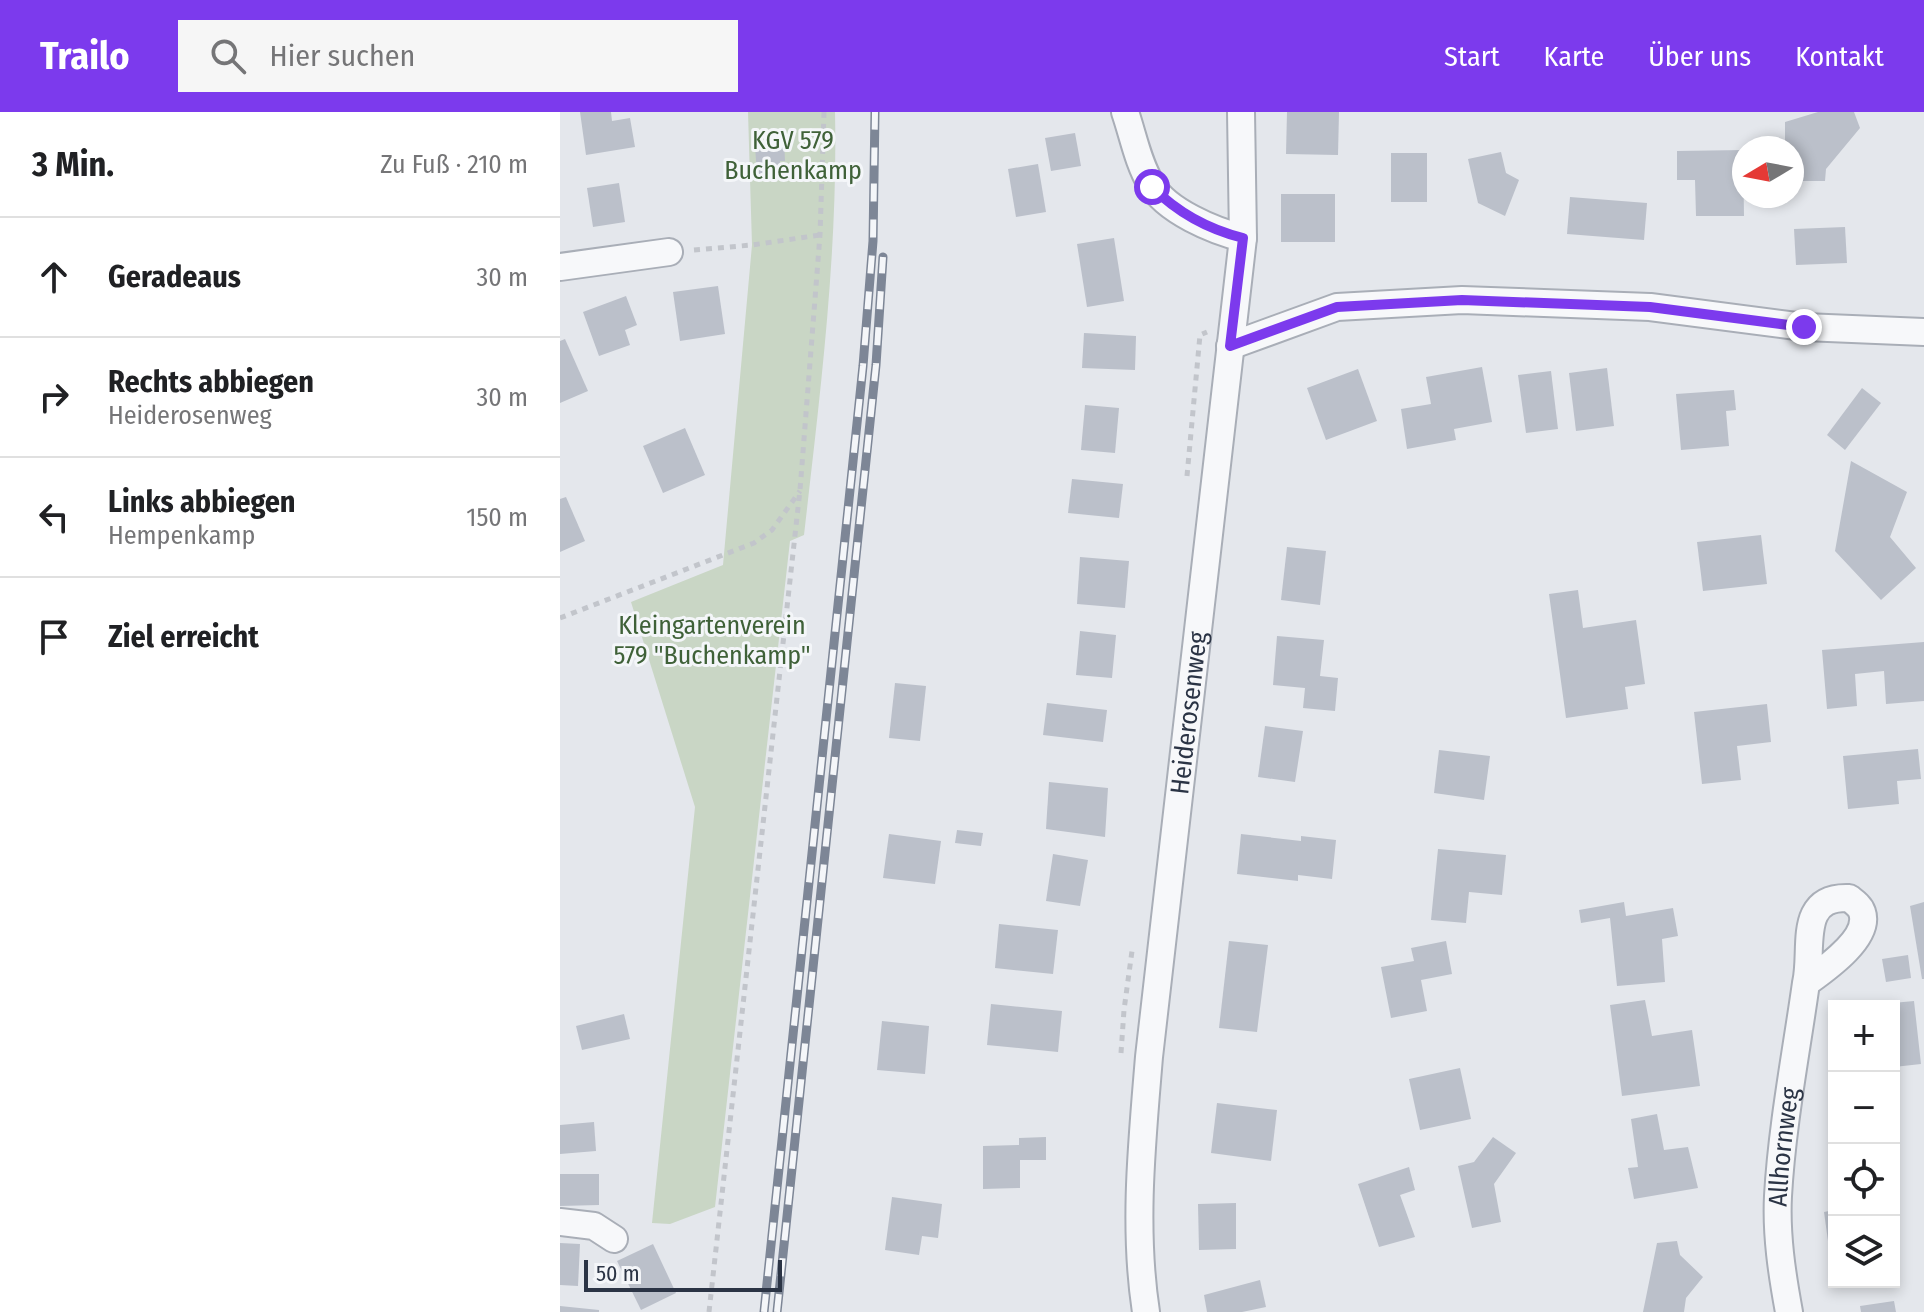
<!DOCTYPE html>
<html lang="de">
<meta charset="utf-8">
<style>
body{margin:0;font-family:"Fira Sans Condensed",sans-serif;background:#f6f6f6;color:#202124}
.controls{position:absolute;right:24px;bottom:24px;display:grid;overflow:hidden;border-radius:0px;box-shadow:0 4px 12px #0003}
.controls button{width:72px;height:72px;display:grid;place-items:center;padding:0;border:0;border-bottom:2px solid #e0e0e0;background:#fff;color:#202124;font:40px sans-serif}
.compass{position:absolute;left:1172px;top:24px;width:72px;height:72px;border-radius:50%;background:#fff;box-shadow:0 4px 12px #0003;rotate:260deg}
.scale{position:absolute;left:24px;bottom:20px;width:198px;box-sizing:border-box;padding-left:8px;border:4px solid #2b3445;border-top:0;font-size:22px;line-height:28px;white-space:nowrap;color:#2b3445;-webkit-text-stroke:6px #f4f6f9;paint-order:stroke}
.stop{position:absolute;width:24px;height:24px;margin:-18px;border:6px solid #7c3aed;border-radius:50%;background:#fff}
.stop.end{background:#7c3aed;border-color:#fff;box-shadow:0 2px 8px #0008}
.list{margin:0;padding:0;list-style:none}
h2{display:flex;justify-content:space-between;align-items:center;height:104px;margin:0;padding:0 32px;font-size:34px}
h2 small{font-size:26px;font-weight:400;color:#757577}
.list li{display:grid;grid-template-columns:52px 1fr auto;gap:24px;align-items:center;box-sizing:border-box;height:120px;padding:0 32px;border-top:2px solid #e0e0e0}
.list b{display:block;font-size:30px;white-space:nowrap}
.list p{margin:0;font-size:26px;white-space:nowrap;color:#757577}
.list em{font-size:26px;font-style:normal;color:#757577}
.icon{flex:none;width:44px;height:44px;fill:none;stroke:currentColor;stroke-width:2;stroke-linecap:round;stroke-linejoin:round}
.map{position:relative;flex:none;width:1364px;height:1200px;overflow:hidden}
header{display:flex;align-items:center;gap:48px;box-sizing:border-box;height:112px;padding:0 40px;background:#7c3aed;color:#fff}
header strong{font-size:38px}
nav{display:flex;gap:44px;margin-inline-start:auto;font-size:28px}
.search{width:560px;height:72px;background:#f6f6f6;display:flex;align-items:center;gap:20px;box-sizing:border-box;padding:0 28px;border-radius:0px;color:#757577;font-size:30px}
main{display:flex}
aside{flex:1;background:#fff}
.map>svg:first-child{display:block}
</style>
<header>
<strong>Trailo</strong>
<div class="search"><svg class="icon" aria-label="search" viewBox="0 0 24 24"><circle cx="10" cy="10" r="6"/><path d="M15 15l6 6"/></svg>Hier suchen</div>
<nav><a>Start</a><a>Karte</a><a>Über uns</a><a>Kontakt</a></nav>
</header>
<main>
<aside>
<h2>3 Min.<small>Zu Fuß · 210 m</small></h2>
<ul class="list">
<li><svg class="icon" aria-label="ahead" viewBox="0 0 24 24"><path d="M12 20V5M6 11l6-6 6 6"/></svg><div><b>Geradeaus</b></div><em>30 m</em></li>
<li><svg class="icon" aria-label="right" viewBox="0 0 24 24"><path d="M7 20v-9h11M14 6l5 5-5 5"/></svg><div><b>Rechts abbiegen</b><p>Heiderosenweg</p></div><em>30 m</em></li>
<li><svg class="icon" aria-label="left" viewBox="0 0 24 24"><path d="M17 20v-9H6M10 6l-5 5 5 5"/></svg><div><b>Links abbiegen</b><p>Hempenkamp</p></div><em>150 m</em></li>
<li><svg class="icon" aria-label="arrive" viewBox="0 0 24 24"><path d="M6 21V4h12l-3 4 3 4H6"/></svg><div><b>Ziel erreicht</b></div></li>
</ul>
</aside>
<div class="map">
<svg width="1364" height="1200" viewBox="0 0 1364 1200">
<rect width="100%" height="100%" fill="#e4e7ec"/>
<path fill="#c9d6c5" d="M 188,0 L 275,0 C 278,142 260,283 244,423 L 230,429 L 155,1095 L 110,1112 L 92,1111 L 135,695 L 71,490 L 163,453 L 192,133 Z"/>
<g fill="#bbc0ca">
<path d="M 20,0 L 51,0 L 52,9 L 70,6 L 75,35 L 26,43 Z"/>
<path d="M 727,0 L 779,0 L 778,43 L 726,42 Z"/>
<path d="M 1258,0 L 1294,0 L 1300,16 L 1266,57 L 1265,69 L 1232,69 L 1232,36 L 1225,36 L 1225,10 Z"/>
<path d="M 515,21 L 521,54 L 491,59 L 485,26 Z"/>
<path d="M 224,28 L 225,49 L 220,49 L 220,62 L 197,63 L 195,34 L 200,34 L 200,29 Z"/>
<path d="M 1183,38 L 1184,104 L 1136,104 L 1135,68 L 1117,68 L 1117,39 Z"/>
<path d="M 941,40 L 946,61 L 959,68 L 945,104 L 918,91 L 908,47 Z"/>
<rect x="831" y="41" width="36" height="49"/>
<path d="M 478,52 L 486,100 L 456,105 L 448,57 Z"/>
<path d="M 59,71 L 65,110 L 33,115 L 27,76 Z"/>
<rect x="721" y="82" width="54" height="48"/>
<path d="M 1010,85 L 1087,91 L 1084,128 L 1007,122 Z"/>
<path d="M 1285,115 L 1287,151 L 1236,153 L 1234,117 Z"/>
<path d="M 554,126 L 564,189 L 527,195 L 517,132 Z"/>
<path d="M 158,174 L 165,222 L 120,229 L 113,180 Z"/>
<path d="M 66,184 L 77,213 L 65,218 L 70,233 L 39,244 L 23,200 Z"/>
<path d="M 524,221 L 576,224 L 575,258 L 522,256 Z"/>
<path d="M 5,227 L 28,279 L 0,291 L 0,229 Z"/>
<path d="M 922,255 L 932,310 L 894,317 L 896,328 L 847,337 L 841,297 L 871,292 L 866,265 Z"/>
<path d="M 1047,256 L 1054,314 L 1016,319 L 1009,261 Z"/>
<path d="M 798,257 L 817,309 L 766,328 L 747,276 Z"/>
<path d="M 991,259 L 998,317 L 966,321 L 958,263 Z"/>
<path d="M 1302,276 L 1321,291 L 1285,338 L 1267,323 Z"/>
<path d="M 1174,278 L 1176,298 L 1166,299 L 1169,334 L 1121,338 L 1116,282 Z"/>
<path d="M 525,293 L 559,296 L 555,341 L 521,338 Z"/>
<path d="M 125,316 L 145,363 L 103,381 L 83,334 Z"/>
<path d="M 1291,349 L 1347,380 L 1330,425 L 1356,456 L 1321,488 L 1275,439 Z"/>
<path d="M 512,367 L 563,372 L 559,406 L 508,401 Z"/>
<path d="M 6,385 L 25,429 L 0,440 L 0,387 Z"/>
<path d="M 1201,423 L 1207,472 L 1143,479 L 1137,430 Z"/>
<path d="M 727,435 L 766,439 L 760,493 L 721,488 Z"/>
<path d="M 520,445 L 569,449 L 565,496 L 517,492 Z"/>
<path d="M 1018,478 L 1023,516 L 1076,508 L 1085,572 L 1065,575 L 1068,597 L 1006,606 L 989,482 Z"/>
<path d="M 520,519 L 556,523 L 552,566 L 516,563 Z"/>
<path d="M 717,524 L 764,528 L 760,564 L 778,566 L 775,599 L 743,596 L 745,576 L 713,573 Z"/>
<path d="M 1364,530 L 1364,589 L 1326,592 L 1324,559 L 1295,562 L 1297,594 L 1267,597 L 1262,538 Z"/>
<path d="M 335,571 L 366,574 L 360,629 L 329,626 Z"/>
<path d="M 487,591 L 547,598 L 543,630 L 483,623 Z"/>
<path d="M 1207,592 L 1211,630 L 1177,634 L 1181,668 L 1142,672 L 1134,600 Z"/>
<path d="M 705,614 L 743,619 L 735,670 L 698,665 Z"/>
<path d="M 1358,637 L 1361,667 L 1337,669 L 1339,692 L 1288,697 L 1283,644 Z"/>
<path d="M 879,638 L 930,644 L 924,688 L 874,681 Z"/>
<path d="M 489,670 L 548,676 L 545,725 L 486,717 Z"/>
<path d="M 397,718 L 423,721 L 421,734 L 395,731 Z"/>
<path d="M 329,722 L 381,729 L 375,772 L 323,766 Z"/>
<path d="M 681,722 L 741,729 L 741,724 L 776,728 L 772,767 L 738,763 L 738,769 L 677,762 Z"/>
<path d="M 878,737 L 946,743 L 942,783 L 909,780 L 906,811 L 871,808 Z"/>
<path d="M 493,742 L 528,748 L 520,794 L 486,789 Z"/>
<path d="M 1064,790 L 1066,804 L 1113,796 L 1118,824 L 1102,827 L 1105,870 L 1057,874 L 1050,806 L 1021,811 L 1019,798 Z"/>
<path d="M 1364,790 L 1364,867 L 1362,867 L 1350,794 Z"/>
<path d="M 439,812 L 498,818 L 493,862 L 435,856 Z"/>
<path d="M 669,829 L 708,833 L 697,920 L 659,916 Z"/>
<path d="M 886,829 L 892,862 L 861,868 L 867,899 L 831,906 L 821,855 L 854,849 L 851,836 Z"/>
<path d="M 1348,843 L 1351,866 L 1326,870 L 1322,847 Z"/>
<path d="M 1085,888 L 1092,924 L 1132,918 L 1140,974 L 1062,984 L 1050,893 Z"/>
<path d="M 1354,889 L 1361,952 L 1334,955 L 1334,894 L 1322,894 L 1322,892 Z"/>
<path d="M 431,892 L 502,899 L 498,940 L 427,933 Z"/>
<path d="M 64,902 L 70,927 L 22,938 L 16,914 Z"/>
<path d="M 322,909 L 369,914 L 365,962 L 317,958 Z"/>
<path d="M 900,956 L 911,1007 L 860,1018 L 849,967 Z"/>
<path d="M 657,991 L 717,998 L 711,1049 L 651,1041 Z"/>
<path d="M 1097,1002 L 1104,1038 L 1128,1035 L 1138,1076 L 1074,1087 L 1068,1056 L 1078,1055 L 1071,1007 Z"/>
<path d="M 34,1010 L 36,1039 L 0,1042 L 0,1013 Z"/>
<path d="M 486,1025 L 486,1048 L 460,1048 L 460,1076 L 423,1077 L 423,1034 L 459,1033 L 459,1026 Z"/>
<path d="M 933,1025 L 956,1041 L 934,1072 L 941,1110 L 912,1116 L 898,1054 L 914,1050 Z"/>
<path d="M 849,1055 L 855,1078 L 840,1083 L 855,1125 L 819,1135 L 798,1072 Z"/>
<path d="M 0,1062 L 39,1062 L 39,1093 L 0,1094 Z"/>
<path d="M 332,1085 L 382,1092 L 378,1126 L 362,1124 L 359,1143 L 325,1138 Z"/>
<path d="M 676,1091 L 676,1137 L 639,1138 L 638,1092 Z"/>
<path d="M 1274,1098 L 1274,1158 L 1272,1158 L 1264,1100 Z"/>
<path d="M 1117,1129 L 1120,1143 L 1143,1165 L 1126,1186 L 1124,1200 L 1083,1200 L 1097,1131 Z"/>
<path d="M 0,1131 L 20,1132 L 18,1174 L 0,1173 Z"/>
<path d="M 93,1132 L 116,1181 L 81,1198 L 57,1149 Z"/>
<path d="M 700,1168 L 706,1195 L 682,1200 L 647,1200 L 644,1183 Z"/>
<path d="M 1334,1189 L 1336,1200 L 1301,1200 L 1300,1194 Z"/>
<path d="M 0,1194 L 39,1198 L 39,1200 L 0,1200 Z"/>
</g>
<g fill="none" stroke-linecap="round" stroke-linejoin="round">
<g stroke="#a9aeb7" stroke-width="30">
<g id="minor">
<path d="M 565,0 C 573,23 578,51 591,72 C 606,99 654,119 683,126"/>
<path d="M 0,155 L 109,140"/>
<path d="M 670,234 L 777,195 L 902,188 L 1090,195 L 1244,215 L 1364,220"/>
<path d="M 0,1110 L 34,1114 L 54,1127"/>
<path id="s1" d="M 586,1200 C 573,1116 582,1030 589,945 L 683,126 L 681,0"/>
<path id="s2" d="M 1229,1200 C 1222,1162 1216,1123 1218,1084 C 1222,1013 1236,942 1246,871 C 1254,838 1236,784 1289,786 C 1294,790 1300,794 1302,800 C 1311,826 1264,858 1246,871"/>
</g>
</g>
<g stroke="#c2c5cb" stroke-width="5" stroke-dasharray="6 6" stroke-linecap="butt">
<path d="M 134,138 L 192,133 L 260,123"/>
<path d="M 627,364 L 640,223 L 647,220"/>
<path d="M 0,506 L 194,431 L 212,418 L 240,379"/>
<path d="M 561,941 L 564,898 L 572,839"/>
<path d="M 149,1200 L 240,378 L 260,123 L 264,0"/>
</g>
<use href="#minor" stroke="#f7f8fa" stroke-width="26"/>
<g stroke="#7d8696" stroke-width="9">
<g id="rail">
<path d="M 204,1200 L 303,254 L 313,129 L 315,0"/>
<path d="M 217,1200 L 316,253 L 323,145"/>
</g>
</g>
<use href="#rail" stroke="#f4f6f9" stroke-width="6" stroke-dasharray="18" stroke-linecap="butt"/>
</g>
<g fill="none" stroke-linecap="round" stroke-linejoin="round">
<path stroke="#7c3aed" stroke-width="10" d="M 592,75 C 618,101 647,117 683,126 L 670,234 L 777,195 L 902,188 L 1090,195 L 1244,215"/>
</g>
<g text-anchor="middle" stroke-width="6" stroke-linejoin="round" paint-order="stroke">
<g font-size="26" fill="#3f6138" stroke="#f4f6f9">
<text x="233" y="37">KGV 579<tspan x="233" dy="30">Buchenkamp</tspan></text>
<text x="152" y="522">Kleingartenverein<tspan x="152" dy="30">579 "Buchenkamp"</tspan></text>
</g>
<g font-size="26" fill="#2b3445" stroke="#f4f6f9">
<text dy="9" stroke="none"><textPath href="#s1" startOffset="602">Heiderosenweg</textPath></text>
<text dy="9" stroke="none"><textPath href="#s2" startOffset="166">Allhornweg</textPath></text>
</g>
</g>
</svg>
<div class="controls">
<button>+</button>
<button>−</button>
<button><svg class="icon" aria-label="locate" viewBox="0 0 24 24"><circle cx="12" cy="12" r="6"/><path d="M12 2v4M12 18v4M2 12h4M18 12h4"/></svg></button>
<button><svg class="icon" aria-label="layers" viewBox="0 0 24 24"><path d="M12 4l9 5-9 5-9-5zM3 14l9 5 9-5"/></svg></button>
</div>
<svg class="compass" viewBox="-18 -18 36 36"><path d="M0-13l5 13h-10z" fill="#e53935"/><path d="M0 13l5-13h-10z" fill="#757577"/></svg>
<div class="scale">50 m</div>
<div class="stop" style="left:592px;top:75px"></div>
<div class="stop end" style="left:1244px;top:215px"></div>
</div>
</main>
